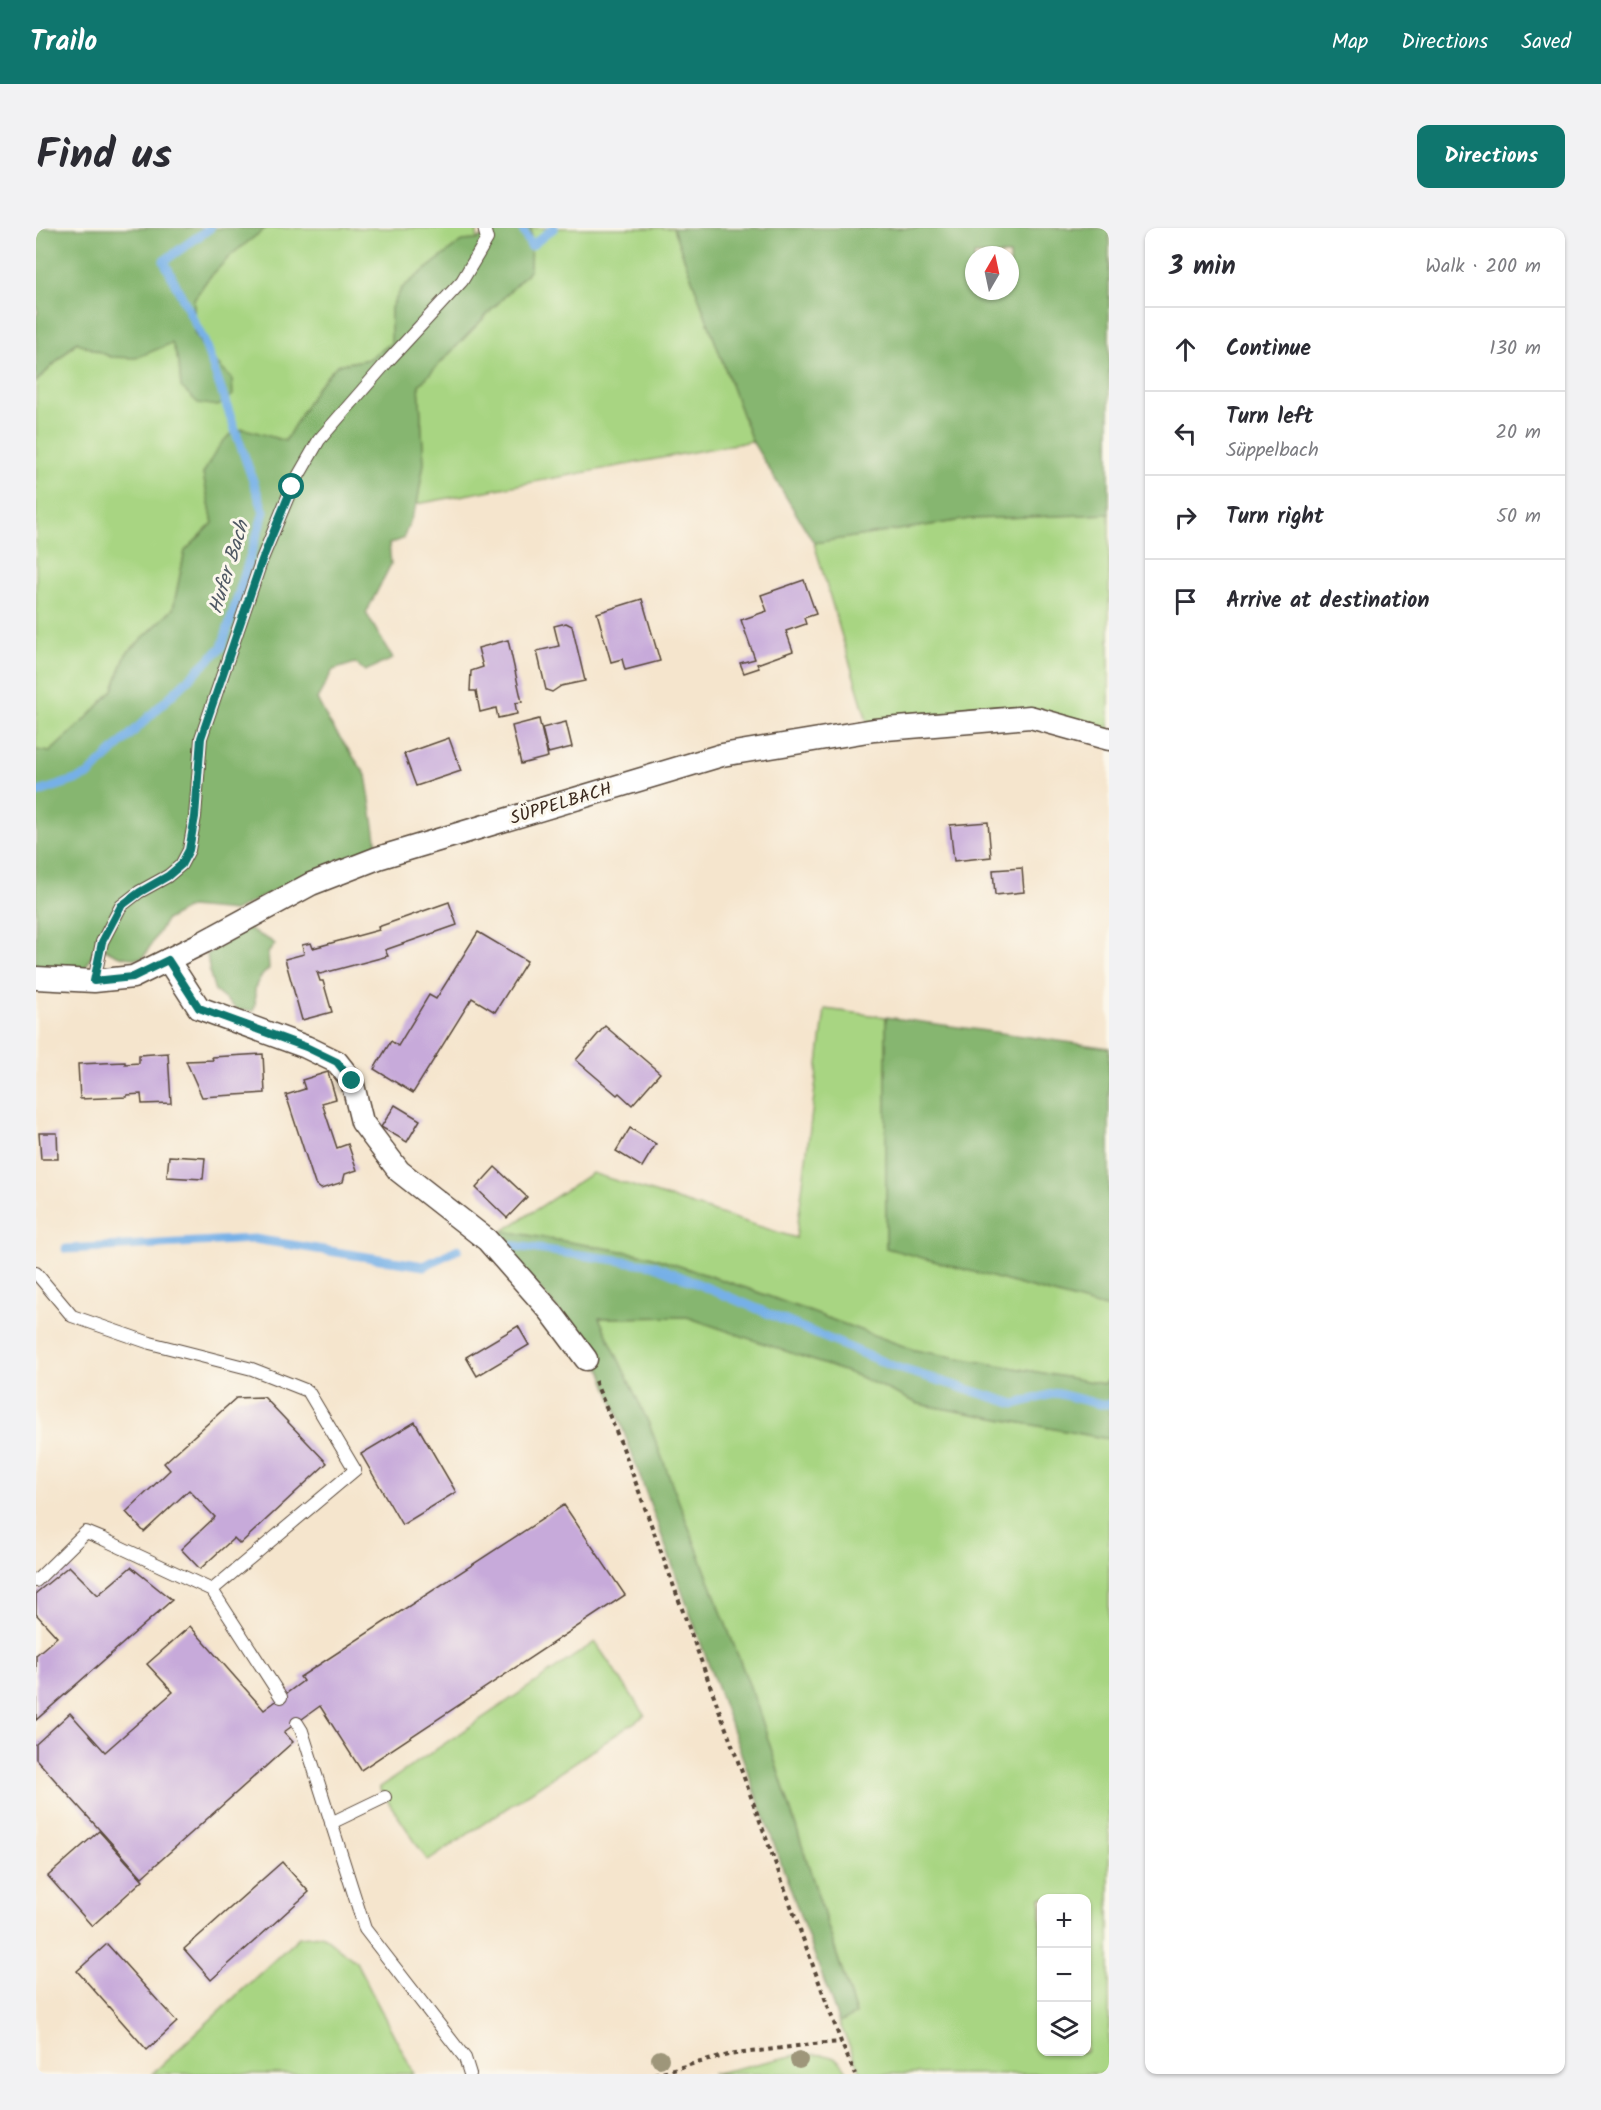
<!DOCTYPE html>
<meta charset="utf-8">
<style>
body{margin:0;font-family:Kalam,sans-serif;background:#f2f2f3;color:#2b2b33}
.controls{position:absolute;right:18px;bottom:18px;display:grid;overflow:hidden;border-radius:12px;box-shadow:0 2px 4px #0004}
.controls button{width:54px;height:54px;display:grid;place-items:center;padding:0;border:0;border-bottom:2px solid #e1e1e2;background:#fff;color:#2b2b33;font:30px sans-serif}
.compass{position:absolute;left:929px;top:18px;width:54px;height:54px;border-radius:50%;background:#fff;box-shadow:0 2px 4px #0004;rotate:9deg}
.stop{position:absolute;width:18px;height:18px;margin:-14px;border:4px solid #0f766e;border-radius:50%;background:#fff}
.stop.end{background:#0f766e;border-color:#fff;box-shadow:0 2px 6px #0008}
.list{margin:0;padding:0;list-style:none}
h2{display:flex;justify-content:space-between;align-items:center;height:78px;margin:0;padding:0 24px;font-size:26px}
h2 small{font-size:20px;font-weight:400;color:#7c7c81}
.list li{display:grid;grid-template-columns:39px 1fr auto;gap:18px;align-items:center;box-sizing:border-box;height:84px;padding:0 24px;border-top:2px solid #e1e1e2}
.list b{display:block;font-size:22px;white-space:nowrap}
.list p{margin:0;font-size:20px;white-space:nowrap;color:#7c7c81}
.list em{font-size:20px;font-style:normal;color:#7c7c81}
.icon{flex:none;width:33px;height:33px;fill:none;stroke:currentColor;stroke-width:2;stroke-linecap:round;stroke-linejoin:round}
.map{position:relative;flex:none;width:1073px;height:1846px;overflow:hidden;border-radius:12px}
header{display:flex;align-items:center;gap:36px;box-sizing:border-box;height:84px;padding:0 30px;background:#0f766e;color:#fff}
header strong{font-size:28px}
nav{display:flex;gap:33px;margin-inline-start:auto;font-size:21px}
.intro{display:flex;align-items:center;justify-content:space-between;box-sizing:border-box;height:144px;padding:0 36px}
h1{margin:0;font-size:42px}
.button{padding:15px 27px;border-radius:12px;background:#0f766e;color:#fff;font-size:21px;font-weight:700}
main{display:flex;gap:36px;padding:0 36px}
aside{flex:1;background:#fff;border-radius:12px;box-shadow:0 2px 4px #0004}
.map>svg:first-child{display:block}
</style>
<header>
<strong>Trailo</strong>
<nav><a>Map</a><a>Directions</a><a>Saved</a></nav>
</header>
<div class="intro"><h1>Find us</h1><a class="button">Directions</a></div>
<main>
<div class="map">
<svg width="1073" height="1846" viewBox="0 0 1073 1846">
<rect width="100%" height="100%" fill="#fbf7ec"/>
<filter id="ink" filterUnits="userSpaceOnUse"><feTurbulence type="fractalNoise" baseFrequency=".0167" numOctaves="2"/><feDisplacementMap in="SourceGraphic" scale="12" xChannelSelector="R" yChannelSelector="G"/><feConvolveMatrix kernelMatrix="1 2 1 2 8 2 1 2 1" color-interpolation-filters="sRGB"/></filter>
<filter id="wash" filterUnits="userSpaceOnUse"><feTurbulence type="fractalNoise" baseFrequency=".008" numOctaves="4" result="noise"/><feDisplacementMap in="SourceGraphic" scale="24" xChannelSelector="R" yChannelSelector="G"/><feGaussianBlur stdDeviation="1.35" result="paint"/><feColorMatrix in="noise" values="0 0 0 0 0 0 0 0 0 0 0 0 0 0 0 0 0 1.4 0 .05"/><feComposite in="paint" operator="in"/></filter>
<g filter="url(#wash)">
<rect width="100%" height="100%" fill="#f5e5cd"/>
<g fill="#a8d582" stroke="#728050" stroke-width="1.5" fill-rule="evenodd">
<path d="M 230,0 L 441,0 L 441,12 L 426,13 L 366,60 L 355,80 L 356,115 L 333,131 L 301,137 L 249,213 L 207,201 L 167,246 L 177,295 L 149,323 L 137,381 L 90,426 L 77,462 L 49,492 L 14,524 L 0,522 L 0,154 L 41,114 L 75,129 L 136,114 L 143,135 L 145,159 L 196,151 L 169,124 L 158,104 L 158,71 L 171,52 L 196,26 Z"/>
<path d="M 495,0 L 637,0 L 716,213 L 381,276 L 388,235 L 383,157 L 494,42 Z"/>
<path d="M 1073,286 L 1073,504 L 996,485 L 832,496 L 778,315 L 933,291 Z"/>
<path d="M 789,781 L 850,789 L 850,1020 L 1073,1081 L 1073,1151 L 1068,1156 L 878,1122 L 710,1060 L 610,1027 L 467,1003 L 556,945 L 760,1010 Z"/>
<path d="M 651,1089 L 822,1148 L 883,1176 L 1073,1211 L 1073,1846 L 826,1846 L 803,1794 L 820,1786 L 722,1480 L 613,1196 L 563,1090 ZM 1005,1670 L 1050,1670 L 1050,1824 L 1005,1824 Z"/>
<path d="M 559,1414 L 609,1487 L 392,1633 L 343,1560 Z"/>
<path d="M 286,1707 L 320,1734 L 378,1846 L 116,1846 L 263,1709 Z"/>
<path d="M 765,1826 C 786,1827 802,1823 812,1846 L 675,1846 Z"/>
</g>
<g fill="#86b670" stroke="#607047" stroke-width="1.5" fill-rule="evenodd">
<path d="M 0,0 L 230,0 L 196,26 L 171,52 L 158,71 L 158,104 L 169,124 L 196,151 L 197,167 L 182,178 L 162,175 L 145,159 L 143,135 L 136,115 L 100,130 L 75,129 L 40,114 L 0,154 L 0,88 L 2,85 L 0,77 Z"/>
<path d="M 457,0 L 495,0 L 494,42 L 383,157 L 388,235 L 381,276 L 367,311 L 353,316 L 355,336 L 330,385 L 357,431 L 329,443 L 319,435 L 297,442 L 281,471 L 293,494 L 330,547 L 341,617 L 266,649 L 198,683 L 154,679 L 130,692 L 107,730 C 87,732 77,726 61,716 L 49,741 L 0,739 L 0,522 L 14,524 L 49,492 L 77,462 L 90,426 L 137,381 L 149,323 L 177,295 L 167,246 C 174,233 189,202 207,201 C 212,201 242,211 249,213 L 281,159 L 301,137 L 333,131 L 355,115 L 355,80 L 366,60 L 426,13 L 441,12 Z"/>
<path d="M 637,0 L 1073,0 L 1073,286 L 933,291 L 778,315 L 716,213 ZM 938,27 L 974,27 L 974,63 L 938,63 Z"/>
<path d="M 212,700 C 221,708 230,708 239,716 L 232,725 L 233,741 C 227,745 219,755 219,763 C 218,771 222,775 217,783 L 202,782 L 179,763 L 174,746 L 171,726 Z"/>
<path d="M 850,789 L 1073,820 L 1073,1081 L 850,1020 Z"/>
<path d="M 467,1003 L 610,1027 L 710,1060 L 878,1122 L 1068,1156 L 1073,1151 L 1073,1211 L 883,1176 L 822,1148 L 651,1089 L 563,1090 L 613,1196 L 722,1480 L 820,1787 L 803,1794 L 565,1141 L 519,1078 L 458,1010 Z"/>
</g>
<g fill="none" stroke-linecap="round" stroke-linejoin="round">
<g stroke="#76b0e7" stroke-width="9">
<path d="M 486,0 L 495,18 L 518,0"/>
<path d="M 0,565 L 51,548 L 186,419 L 228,284 L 168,113 L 128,33 L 174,0"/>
<path d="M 472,1017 L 617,1037 L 859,1139 L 979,1176 L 1020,1165 L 1063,1176 L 1073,1176"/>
<path d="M 30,1021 L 218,1011 L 388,1038 L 422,1021"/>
</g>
</g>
<g id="blocks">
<g fill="#c7aada">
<path d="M 768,352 L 780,386 L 768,390 L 770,396 L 750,403 L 757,423 L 721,436 L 723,440 L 708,445 L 704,435 L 719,431 L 705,392 L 731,383 L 725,367 Z"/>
<path d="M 606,371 L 624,433 L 589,442 L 586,431 L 575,434 L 561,385 Z"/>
<path d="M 530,395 L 536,398 L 549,453 L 525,458 L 516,464 L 510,462 L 501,423 L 523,418 L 518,398 Z"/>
<path d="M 472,412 L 486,474 L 479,475 L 481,486 L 462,490 L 460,480 L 444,484 L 440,463 L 434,463 L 435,443 L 447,439 L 442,420 Z"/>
<path d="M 503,491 L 512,529 L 485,536 L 476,498 Z"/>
<path d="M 530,494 L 536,519 L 512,525 L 506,500 Z"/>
<path d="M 413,510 L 425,543 L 380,558 L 368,526 Z"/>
<path d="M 952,594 L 955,629 L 918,633 L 914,597 Z"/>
<path d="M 986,640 L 988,664 L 959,667 L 957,642 Z"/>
<path d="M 413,674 L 421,697 L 349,722 L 352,728 L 284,746 L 281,744 L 284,753 L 287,753 L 296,784 L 266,792 L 249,731 L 268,726 L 266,717 L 275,715 L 277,720 L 343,702 L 342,699 Z"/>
<path d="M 442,704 L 491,733 L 459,784 L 436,770 L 377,865 L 338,841 L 355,813 L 362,818 L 393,767 L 400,771 Z"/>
<path d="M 569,798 L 624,845 L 596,877 L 583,865 L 581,867 L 540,832 Z"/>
<path d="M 132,825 L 135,875 L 106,876 L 105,866 L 91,867 L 91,869 L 44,871 L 42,836 L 89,834 L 89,836 L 103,835 L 103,827 Z"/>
<path d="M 227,826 L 229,865 L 166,869 L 150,833 L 177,832 L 176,829 Z"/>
<path d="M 292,844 L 300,871 L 286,875 L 301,920 L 312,916 L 321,942 L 309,946 L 307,954 L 285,961 L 279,956 L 250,867 L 269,861 L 266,852 Z"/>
<path d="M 359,877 L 384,892 L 371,914 L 345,899 Z"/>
<path d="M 594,900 L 620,916 L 606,939 L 580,923 Z"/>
<path d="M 3,905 L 21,905 L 22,931 L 5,931 Z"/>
<path d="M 133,928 L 169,930 L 167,951 L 131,949 Z"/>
<path d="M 459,939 L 491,969 L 471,990 L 440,960 Z"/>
<path d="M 482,1098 L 493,1117 L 441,1148 L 430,1129 Z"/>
<path d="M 228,1169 L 291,1235 L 204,1316 L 198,1310 L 164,1341 L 145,1321 L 179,1289 L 153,1262 L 108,1304 L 90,1284 L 134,1242 L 128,1235 L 200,1170 Z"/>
<path d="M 379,1194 L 420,1264 L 366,1297 L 325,1226 Z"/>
<path d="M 528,1277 L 589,1367 L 325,1542 L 284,1478 L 248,1504 L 257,1514 L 106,1649 L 0,1531 L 0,1516 L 34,1485 L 69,1524 L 137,1464 L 111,1436 L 154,1398 L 228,1482 L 267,1453 L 264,1449 Z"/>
<path d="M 33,1338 L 62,1367 L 95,1339 L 136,1372 L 0,1492 L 0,1427 L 21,1409 L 0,1386 L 0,1365 Z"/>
<path d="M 63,1603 L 107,1652 L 56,1698 L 12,1648 Z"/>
<path d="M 246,1634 L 273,1664 L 175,1752 L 148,1721 Z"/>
<path d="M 71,1716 L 141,1794 L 111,1822 L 41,1743 Z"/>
</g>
</g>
</g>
<g filter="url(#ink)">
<use href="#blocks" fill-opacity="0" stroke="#574638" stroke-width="1.5"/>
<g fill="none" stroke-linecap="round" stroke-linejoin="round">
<g stroke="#574638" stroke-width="14">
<g id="service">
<path d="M 58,753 L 66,714 L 85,678 L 103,664 L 132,648 L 145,637 L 153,622 L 159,589 L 165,510 L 226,331 L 256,259 L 283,212 L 351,134 L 426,53 L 451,11 L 448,0"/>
<path d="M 0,1045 L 36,1088 L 114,1115 L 216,1141 L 272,1163 L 319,1242 L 176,1362 L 245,1469"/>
<path d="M 0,1353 L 50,1304 L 67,1311 L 176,1362"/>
<path d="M 261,1495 L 266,1503 L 329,1701 L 429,1830 L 434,1846"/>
<path d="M 295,1595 L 349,1569"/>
</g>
</g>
<g stroke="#574638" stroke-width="25">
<g id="minor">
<path d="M 132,732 L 163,780 L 270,819 L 301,834 L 316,853 L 326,894 L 363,943 L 451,1012 L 514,1083 L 550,1131"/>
<path d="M 0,750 L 58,753 L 97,749 L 168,714 L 275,656 L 342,630 L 686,527 L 838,502 L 994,489 L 1073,511"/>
</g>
</g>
<g stroke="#574638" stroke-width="4" stroke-dasharray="4.5 4.5" stroke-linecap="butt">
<path d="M 559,1153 L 587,1220 L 805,1814 L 819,1846"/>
<path d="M 618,1846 L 692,1827 L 777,1816 L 805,1814"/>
</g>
<use href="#service" stroke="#fff" stroke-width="12"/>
<use href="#minor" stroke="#fff" stroke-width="22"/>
</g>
<g fill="#9e967a">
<circle cx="624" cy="1831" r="9"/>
<circle cx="763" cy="1832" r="9"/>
</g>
</g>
<g fill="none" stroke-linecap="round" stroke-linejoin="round" filter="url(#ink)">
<path stroke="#0f766e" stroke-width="8" d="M 256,259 L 226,332 L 165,510 L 159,589 L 153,622 L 145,637 L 132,648 L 104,664 L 85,678 L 66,714 L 58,753 L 97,749 L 132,732 L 163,780 L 270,819 L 301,834 L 316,853"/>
</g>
<g text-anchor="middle" stroke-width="6" stroke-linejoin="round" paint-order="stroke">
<g font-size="18" fill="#3b2a1e" stroke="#fbf7ec">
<text transform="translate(525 575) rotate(-17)" y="6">SÜPPELBACH</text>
</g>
<g font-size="20" font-style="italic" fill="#505964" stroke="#fbf7ec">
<text transform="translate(192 339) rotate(-73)" y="7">Hufer Bach</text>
</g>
</g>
</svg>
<div class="controls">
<button>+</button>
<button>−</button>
<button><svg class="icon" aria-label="layers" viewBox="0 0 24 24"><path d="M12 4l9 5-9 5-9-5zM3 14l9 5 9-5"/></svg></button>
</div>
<svg class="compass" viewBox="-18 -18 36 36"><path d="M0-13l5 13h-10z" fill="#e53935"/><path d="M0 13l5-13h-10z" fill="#7c7c81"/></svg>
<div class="stop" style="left:256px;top:259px"></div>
<div class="stop end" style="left:316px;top:853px"></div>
</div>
<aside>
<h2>3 min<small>Walk · 200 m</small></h2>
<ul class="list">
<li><svg class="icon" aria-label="ahead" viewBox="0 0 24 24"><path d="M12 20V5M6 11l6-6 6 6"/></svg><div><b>Continue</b></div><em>130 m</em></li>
<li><svg class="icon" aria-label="left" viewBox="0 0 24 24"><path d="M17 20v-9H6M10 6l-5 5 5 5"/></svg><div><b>Turn left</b><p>Süppelbach</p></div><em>20 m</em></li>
<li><svg class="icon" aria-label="right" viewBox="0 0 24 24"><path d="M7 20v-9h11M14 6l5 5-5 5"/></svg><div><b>Turn right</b></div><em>50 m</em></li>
<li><svg class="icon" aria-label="arrive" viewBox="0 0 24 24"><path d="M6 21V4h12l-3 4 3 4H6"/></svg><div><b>Arrive at destination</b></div></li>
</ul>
</aside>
</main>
